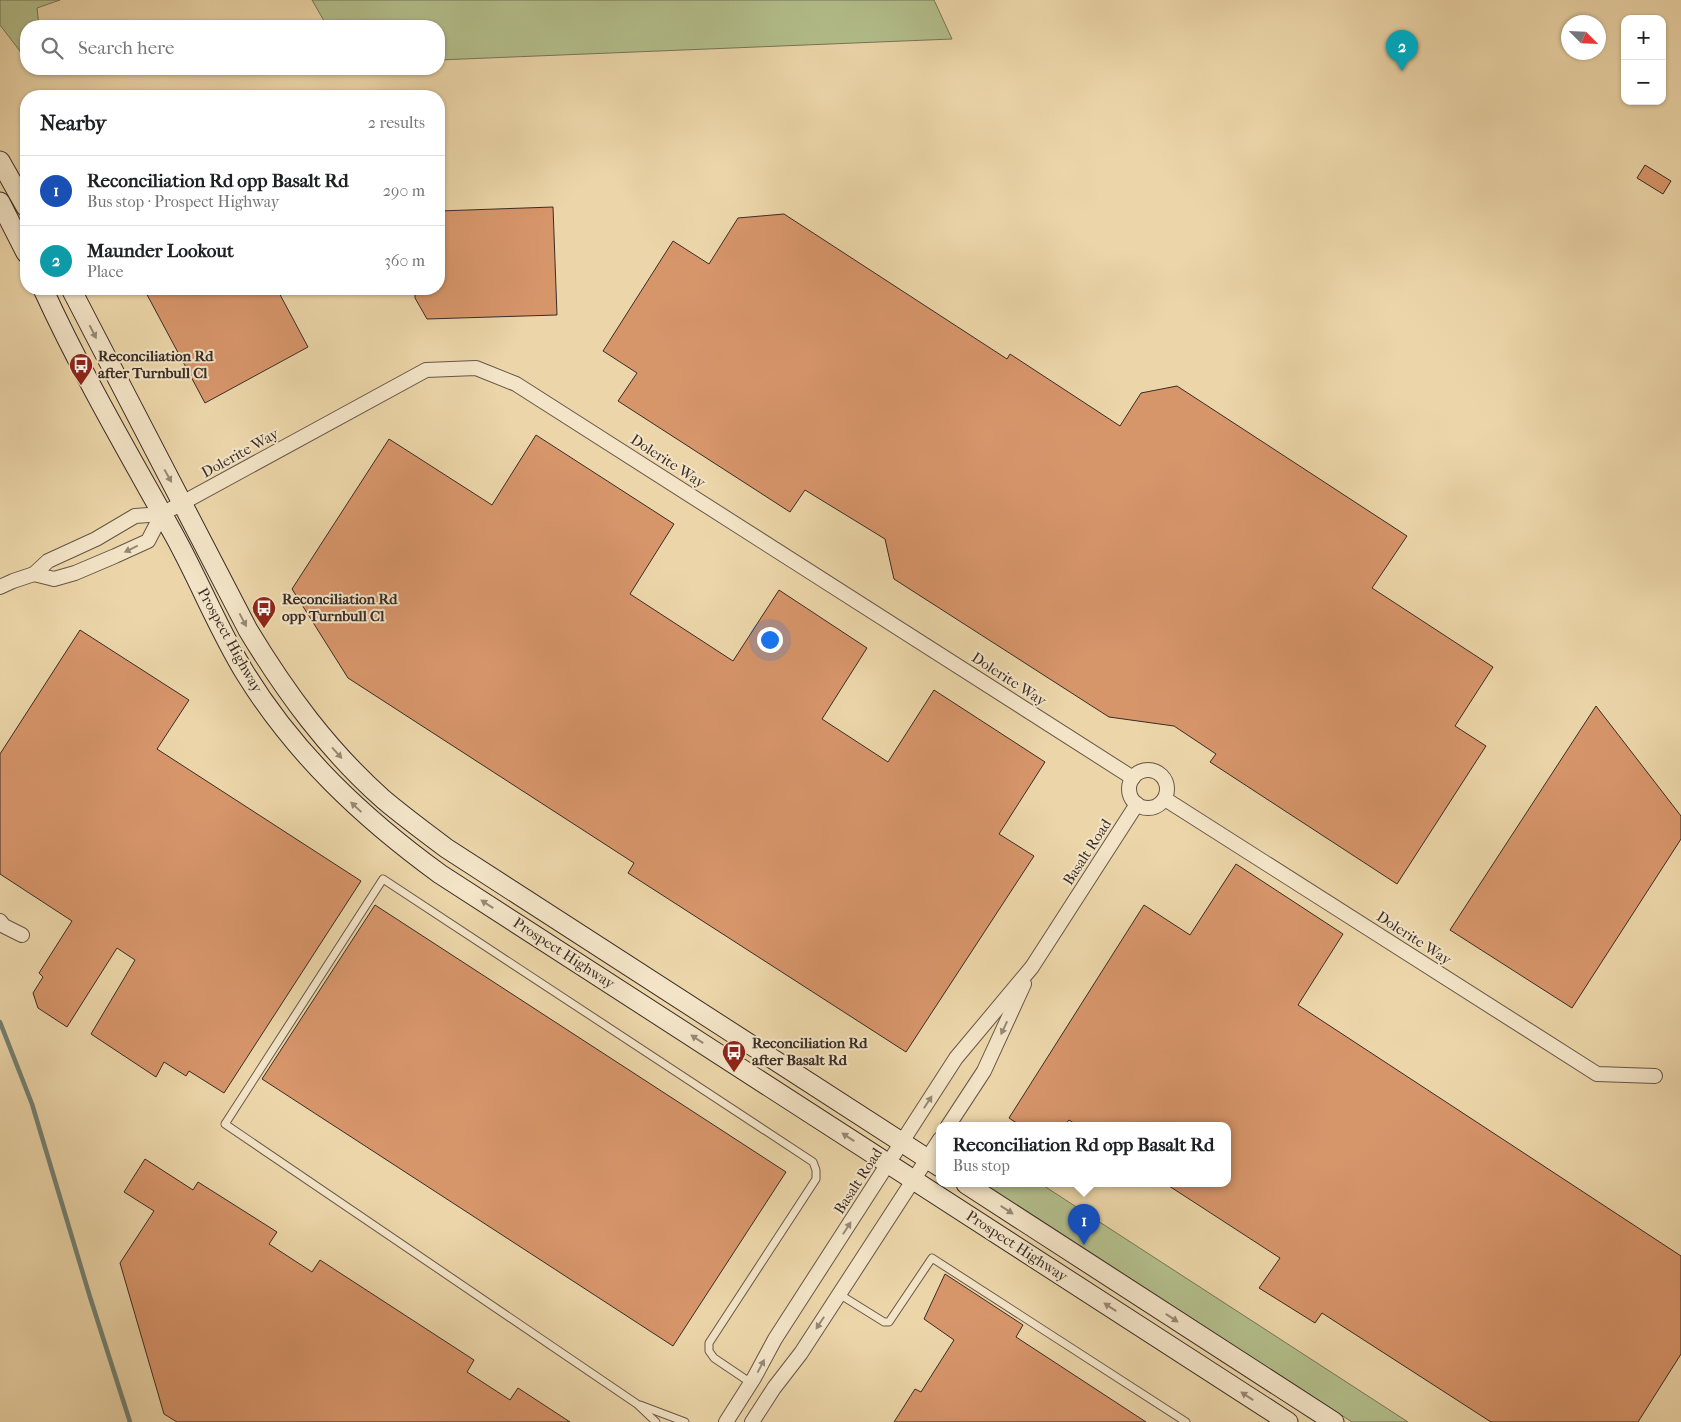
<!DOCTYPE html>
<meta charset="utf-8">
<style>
body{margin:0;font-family:"IM FELL French Canon",serif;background:#f2f2f2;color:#202124}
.controls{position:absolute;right:15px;top:15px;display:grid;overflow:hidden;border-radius:10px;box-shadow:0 1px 4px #0004}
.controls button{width:45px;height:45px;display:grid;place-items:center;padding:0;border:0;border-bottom:1px solid #e0e0e0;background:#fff;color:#202124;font:25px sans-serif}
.compass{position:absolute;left:1561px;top:15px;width:45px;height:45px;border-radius:50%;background:#fff;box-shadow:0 1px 4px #0004;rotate:114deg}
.you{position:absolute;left:769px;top:639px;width:18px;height:18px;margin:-12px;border:4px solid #fff;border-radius:50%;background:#1a73e8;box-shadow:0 0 0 8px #1a73e833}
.badge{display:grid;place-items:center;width:32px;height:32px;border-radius:50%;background:#8f2418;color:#fff;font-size:16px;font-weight:700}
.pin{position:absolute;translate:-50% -41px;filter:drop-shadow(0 1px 2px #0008)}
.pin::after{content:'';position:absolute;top:26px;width:18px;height:15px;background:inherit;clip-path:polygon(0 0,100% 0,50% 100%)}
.popup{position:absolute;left:936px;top:1122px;width:295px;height:65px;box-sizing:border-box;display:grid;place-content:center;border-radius:10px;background:#fff;filter:drop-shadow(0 1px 4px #0005);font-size:16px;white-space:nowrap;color:#757577}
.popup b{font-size:19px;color:#202124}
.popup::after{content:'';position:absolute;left:50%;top:100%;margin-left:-10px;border:10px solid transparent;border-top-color:#fff}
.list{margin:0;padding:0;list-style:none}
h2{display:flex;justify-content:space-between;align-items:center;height:65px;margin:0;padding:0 20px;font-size:21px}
h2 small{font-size:16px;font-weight:400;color:#757577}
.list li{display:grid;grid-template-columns:32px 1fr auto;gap:15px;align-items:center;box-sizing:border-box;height:70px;padding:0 20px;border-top:1px solid #e0e0e0}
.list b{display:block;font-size:19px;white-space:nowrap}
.list p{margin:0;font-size:16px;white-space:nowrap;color:#757577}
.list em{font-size:16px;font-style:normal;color:#757577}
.icon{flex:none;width:28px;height:28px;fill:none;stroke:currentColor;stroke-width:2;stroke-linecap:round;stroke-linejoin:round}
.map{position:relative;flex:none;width:1681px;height:1422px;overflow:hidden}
.search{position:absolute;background:#fff;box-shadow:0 1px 4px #0004;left:20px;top:20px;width:425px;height:55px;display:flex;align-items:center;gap:12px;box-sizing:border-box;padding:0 18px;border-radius:20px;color:#757577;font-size:19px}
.panel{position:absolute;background:#fff;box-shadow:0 1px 4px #0004;left:20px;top:90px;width:425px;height:205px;border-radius:20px}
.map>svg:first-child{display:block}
</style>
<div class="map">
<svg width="1681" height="1422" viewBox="0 0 1681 1422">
<rect width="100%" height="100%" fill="#ecd6a9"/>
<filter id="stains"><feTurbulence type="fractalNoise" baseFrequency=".004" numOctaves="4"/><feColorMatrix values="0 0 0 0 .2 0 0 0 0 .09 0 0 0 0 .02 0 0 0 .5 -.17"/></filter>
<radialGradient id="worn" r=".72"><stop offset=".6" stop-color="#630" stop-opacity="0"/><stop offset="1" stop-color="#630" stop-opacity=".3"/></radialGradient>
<g fill="#b3bf8c" stroke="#767659">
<path d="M 0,0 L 60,0 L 37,8 L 39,26 L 26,26 L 26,59 L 0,25 Z"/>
<path d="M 312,0 L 934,0 L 952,39 L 439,60 L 439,26 L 327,26 Z"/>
<path d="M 985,1184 L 1041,1184 L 1408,1422 L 1352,1422 Z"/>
</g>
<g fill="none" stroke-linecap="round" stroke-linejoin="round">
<path stroke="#738174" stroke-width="4.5" d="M 0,1022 L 32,1104 L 90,1297 L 130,1422"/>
</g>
<g fill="#d7956a" stroke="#392c26">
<path d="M 1645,165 L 1671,181 L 1663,194 L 1637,178 Z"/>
<path d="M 553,207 L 557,315 L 427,319 L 415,298 L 415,289 L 439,289 L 439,211 Z"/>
<path d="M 784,214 L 1007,359 L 1010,354 L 1120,426 L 1141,393 L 1177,386 L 1407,536 L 1372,588 L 1493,667 L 1455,726 L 1486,746 L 1397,884 L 1210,762 L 1216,754 L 1174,726 L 1109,717 L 894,579 L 885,539 L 805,490 L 790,512 L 618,401 L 637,373 L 603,351 L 673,241 L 709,264 L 738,218 Z"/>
<path d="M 144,289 L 277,289 L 308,347 L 205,403 Z"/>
<path d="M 536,435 L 674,524 L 630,594 L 733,661 L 779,590 L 867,648 L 822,719 L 888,762 L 934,690 L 1045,762 L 999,834 L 1034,856 L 906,1052 L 628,873 L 634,863 L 348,678 L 292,589 L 389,439 L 492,505 Z"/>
<path d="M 80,630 L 189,700 L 157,749 L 361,881 L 224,1093 L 189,1071 L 186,1076 L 164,1062 L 156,1077 L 91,1034 L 135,960 L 117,948 L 67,1027 L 38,1008 L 33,993 L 43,977 L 39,973 L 72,921 L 0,874 L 0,754 Z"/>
<path d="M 1596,706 L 1681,816 L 1681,839 L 1572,1008 L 1450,930 Z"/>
<path d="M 1236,864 L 1343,934 L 1298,1005 L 1681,1256 L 1681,1354 L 1638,1422 L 1491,1422 L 1322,1313 L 1315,1323 L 1259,1288 L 1280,1258 L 1166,1184 L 1228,1184 L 1228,1126 L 1078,1126 L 1069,1120 L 1064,1126 L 1021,1126 L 1009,1118 L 1144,905 L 1190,935 Z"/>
<path d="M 375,905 L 786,1172 L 673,1346 L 262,1079 Z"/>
<path d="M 145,1159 L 193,1190 L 198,1182 L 277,1232 L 269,1244 L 312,1272 L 320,1260 L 474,1360 L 467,1372 L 510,1400 L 518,1388 L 570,1422 L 177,1422 L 164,1414 L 120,1263 L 154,1211 L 124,1192 Z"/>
<path d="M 945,1274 L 1023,1325 L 1016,1337 L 1146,1422 L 894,1422 L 915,1389 L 921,1392 L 954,1340 L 924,1319 Z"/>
</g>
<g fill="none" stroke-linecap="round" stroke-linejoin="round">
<g stroke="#665647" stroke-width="9">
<g id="service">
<path d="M 839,1294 L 884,1322 L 889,1322 L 932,1258 L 1186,1422"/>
<path d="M 640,1405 L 685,1422"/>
<path d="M 656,1422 L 637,1404 L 225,1124 L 383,879 L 813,1162 L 816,1170 L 816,1179 L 709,1343 L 709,1351 L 714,1358 L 751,1383"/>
</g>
</g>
<g stroke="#665647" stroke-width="16">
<g id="minor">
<path d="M 34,574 L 54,579 L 75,573 L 115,556 L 148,541 L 162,514"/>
<path d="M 0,587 L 13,581 L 34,574 L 48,561 L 96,539 L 135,516 L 162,514 L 426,370 L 476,368 L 516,384 L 1133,778"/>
<circle cx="1148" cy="789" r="19"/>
<path d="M 1165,799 L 1597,1074 L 1655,1076"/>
<path d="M 0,921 L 4,926 L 22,935"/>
<path d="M 948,1126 L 984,1071 L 1024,984"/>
<path d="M 726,1422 L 754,1378 L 775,1339 L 956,1058 L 1032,967 L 1137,804"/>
<path d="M 752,1422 L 774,1388 L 801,1353 L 940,1139"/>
</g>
</g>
<g stroke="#392c26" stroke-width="21">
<g id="secondary">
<path d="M 0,161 L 26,207"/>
<path d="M 0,202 L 26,253"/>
<path d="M 43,289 C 82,374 129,454 174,535 C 199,580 218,629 245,673 C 295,754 363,818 440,874 L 1288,1422"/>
<path d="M 71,289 L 248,630 C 286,693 328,750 383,799 C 403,816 425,832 446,848 L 940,1167"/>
<path d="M 966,1184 L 1334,1422"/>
</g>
</g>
<use href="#service" stroke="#f3e4c7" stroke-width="7"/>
<use href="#minor" stroke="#f3e4c7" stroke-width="14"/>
<use href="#secondary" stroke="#f3e4c7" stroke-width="19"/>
</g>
<defs><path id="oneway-solid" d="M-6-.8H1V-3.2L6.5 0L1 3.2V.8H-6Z" transform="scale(1.25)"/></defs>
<g fill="#968876">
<use href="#oneway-solid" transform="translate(93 332) rotate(63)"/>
<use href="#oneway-solid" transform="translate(168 476) rotate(61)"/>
<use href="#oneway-solid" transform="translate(131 549) rotate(154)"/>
<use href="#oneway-solid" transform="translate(243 620) rotate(62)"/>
<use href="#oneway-solid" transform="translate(337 753) rotate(48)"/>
<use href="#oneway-solid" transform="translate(356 807) rotate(-137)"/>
<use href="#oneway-solid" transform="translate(487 904) rotate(-147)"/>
<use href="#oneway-solid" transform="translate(1004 1028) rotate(115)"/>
<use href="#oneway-solid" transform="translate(697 1039) rotate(-147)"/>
<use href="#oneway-solid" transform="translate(928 1102) rotate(-57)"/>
<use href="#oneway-solid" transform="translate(848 1137) rotate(-147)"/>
<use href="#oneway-solid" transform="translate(1007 1210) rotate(33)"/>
<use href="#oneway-solid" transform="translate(847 1228) rotate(-57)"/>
<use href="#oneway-solid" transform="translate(1110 1307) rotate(-147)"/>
<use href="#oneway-solid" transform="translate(1172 1318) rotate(33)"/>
<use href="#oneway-solid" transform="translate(820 1323) rotate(123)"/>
<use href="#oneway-solid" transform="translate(761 1366) rotate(-62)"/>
<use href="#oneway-solid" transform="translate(1247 1396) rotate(-147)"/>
</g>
<defs>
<g id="bus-pin" transform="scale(1.25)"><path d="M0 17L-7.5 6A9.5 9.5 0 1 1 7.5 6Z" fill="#8f2418" stroke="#f3e4c7"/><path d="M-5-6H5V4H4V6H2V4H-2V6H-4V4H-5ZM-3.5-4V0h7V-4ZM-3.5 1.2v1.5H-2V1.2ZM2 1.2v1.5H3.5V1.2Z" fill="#fff"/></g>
</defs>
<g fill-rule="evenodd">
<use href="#bus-pin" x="81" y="365"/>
<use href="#bus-pin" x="264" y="608"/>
<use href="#bus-pin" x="734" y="1052"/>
</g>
<g text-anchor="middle" stroke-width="4" stroke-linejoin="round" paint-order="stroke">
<g font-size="15" font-weight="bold" fill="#392c26" stroke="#f3e4c7" text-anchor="start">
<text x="98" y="361">Reconciliation Rd<tspan x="98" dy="17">after Turnbull Cl</tspan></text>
<text x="282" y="604">Reconciliation Rd<tspan x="282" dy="17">opp Turnbull Cl</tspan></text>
<text x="752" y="1048">Reconciliation Rd<tspan x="752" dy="17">after Basalt Rd</tspan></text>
</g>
<g font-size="15" fill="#392c26" stroke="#f3e4c7">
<text transform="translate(240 453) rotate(-29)" y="5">Dolerite Way</text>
<text transform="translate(668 461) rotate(33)" y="5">Dolerite Way</text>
<text transform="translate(230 640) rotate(61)" y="5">Prospect Highway</text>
<text transform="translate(1009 679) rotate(33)" y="5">Dolerite Way</text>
<text transform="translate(1087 852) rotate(-57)" y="5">Basalt Road</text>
<text transform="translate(1414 938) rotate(33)" y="5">Dolerite Way</text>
<text transform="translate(564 953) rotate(33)" y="5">Prospect Highway</text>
<text transform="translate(858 1181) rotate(-57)" y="5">Basalt Road</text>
<text transform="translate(1017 1246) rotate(33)" y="5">Prospect Highway</text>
</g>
</g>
<rect width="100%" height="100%" filter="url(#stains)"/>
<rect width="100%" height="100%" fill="url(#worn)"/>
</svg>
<div class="controls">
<button>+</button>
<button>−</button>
</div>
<svg class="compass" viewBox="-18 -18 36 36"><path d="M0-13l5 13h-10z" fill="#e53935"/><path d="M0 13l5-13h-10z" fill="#757577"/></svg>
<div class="you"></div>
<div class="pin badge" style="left:1084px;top:1245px;background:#1a4fb4">1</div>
<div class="popup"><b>Reconciliation Rd opp Basalt Rd</b>Bus stop</div>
<div class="pin badge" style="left:1402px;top:71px;background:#0f9aa8">2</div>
<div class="search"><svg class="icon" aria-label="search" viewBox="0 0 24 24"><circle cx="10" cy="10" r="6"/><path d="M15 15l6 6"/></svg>Search here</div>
<section class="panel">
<h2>Nearby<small>2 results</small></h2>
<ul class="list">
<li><span class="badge" style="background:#1a4fb4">1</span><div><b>Reconciliation Rd opp Basalt Rd</b><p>Bus stop · Prospect Highway</p></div><em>290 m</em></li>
<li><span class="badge" style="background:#0f9aa8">2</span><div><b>Maunder Lookout</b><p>Place</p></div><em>360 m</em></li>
</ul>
</section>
</div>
